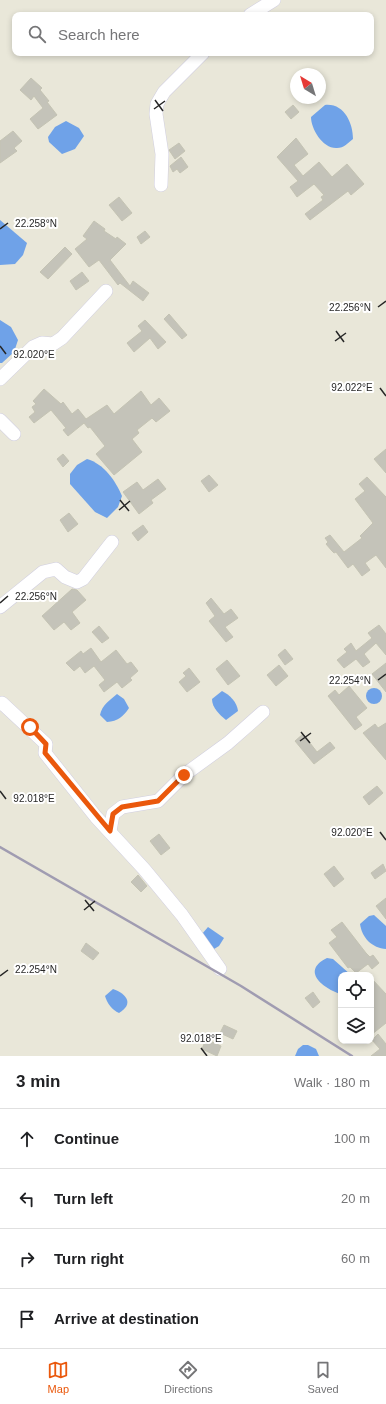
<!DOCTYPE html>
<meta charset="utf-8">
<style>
body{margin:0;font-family:Helvetica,sans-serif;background:#f6f6f6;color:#202124}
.controls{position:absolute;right:12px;bottom:12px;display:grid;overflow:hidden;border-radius:8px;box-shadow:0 2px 6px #0003}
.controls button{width:36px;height:36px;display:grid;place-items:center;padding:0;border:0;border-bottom:1px solid #e0e0e0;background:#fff;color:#202124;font:20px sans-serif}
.compass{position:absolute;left:290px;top:68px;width:36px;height:36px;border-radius:50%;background:#fff;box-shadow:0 2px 6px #0003;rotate:322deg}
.stop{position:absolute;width:12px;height:12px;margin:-9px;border:3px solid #ea580c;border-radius:50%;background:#fff}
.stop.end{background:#ea580c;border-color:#fff;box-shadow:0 1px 4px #0008}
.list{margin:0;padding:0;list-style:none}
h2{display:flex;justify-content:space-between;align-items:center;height:52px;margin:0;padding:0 16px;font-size:17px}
h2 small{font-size:13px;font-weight:400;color:#757577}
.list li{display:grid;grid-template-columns:26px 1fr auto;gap:12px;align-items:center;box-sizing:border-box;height:60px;padding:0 16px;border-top:1px solid #e0e0e0}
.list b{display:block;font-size:15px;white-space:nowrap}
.list em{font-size:13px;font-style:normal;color:#757577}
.icon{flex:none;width:22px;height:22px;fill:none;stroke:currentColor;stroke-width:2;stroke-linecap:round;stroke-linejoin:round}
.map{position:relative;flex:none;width:386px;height:1056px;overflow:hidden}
.search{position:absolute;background:#fff;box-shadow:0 2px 6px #0003;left:12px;right:12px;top:12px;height:44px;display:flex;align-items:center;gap:10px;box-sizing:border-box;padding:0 14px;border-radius:8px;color:#757577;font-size:15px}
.sheet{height:292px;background:#fff}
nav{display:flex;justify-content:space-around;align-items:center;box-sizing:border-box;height:56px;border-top:1px solid #e0e0e0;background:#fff;font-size:11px;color:#757577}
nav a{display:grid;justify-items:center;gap:2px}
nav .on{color:#ea580c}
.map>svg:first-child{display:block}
</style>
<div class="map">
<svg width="386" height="1056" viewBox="0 0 386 1056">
<rect width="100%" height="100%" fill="#e9e7d9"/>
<g fill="#6fa2e8">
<path d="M 325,105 C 344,103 353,123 353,139 C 348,143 344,148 337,148 C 323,149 311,129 311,117 Z"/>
<path d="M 66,121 L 79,128 L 84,136 L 75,149 L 62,154 L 49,142 L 48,137 L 55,127 Z"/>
<path d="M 0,220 L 27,243 L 23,255 L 15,264 L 0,265 Z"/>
<path d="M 0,320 L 11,327 L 18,340 L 14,352 L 2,363 L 0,363 Z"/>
<path d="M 87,459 C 104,464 115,480 122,496 L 118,507 L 107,518 L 95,512 L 70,484 L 70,474 L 77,465 Z"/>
<circle cx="374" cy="696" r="8"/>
<path d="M 222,691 C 230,695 237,702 238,711 L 226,720 C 220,715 212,708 212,699 Z"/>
<path d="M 117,694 L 124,699 L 129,708 C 123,717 118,721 107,722 L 100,715 C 102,705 110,700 117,694 Z"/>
<path d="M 374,915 L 386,926 L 386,949 C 372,948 362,938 360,924 L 369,916 Z"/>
<path d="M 208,927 L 224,938 L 219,946 L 214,949 L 202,934 Z"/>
<path d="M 327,958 L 333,959 L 351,975 L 341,975 L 341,994 C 324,989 300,971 327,958 Z"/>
<path d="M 113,989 C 127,994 134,1004 119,1013 C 112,1010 107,1003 105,996 Z"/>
<path d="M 303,1045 L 308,1045 L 316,1049 L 319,1056 L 295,1056 L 298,1049 Z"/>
</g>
<g fill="#c4c3b9" stroke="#c4c3b3">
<path d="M 31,78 L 42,88 L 40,90 L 49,101 L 47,102 L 57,115 L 38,129 L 30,119 L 43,108 L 34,96 L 31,100 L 20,90 Z"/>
<path d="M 293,105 L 299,112 L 291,119 L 285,112 Z"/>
<path d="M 13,131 L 22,141 L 14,148 L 17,151 L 0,163 L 0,141 Z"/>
<path d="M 296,138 L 308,154 L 294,165 L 303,176 L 319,162 L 332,177 L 347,164 L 364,184 L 351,195 L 348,191 L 310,220 L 305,214 L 323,200 L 321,197 L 324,195 L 314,184 L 297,197 L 290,187 L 298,181 L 277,157 Z"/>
<path d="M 179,143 L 185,151 L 175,159 L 169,150 Z"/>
<path d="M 181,157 L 188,167 L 180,173 L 177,169 L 173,172 L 170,166 Z"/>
<path d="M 119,197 L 132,213 L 122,221 L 109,205 Z"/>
<path d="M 94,221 L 105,229 L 104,231 L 116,239 L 117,237 L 126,244 L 110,260 L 130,286 L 133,281 L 149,293 L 143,301 L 120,283 L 118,285 L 99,260 L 89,267 L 75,249 L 87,239 L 83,236 Z"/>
<path d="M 145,231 L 150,237 L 141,244 L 137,237 Z"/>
<path d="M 65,247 L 72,254 L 48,279 L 40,272 Z"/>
<path d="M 82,272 L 89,281 L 76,290 L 70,281 Z"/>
<path d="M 169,314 L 187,335 L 182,339 L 164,319 Z"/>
<path d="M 145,320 L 166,342 L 158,349 L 150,338 L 134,352 L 127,343 L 142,331 L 138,326 Z"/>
<path d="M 44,389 L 61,404 L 63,402 L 72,414 L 78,409 L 86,419 L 107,405 L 114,414 L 141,391 L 151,405 L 159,398 L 170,411 L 156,422 L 152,418 L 137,430 L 139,433 L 132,439 L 142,452 L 114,475 L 96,454 L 105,446 L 90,427 L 88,428 L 84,423 L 68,436 L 63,430 L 66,428 L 51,410 L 34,423 L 29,417 L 35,412 L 32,407 L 36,404 L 33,401 Z"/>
<path d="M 386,449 L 386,473 L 374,459 Z"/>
<path d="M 63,454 L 69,461 L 63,467 L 57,459 Z"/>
<path d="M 209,475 L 218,485 L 209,492 L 201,481 Z"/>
<path d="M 367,477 L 386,497 L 386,568 L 376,555 L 365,563 L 370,570 L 362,576 L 353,564 L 348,568 L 336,552 L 334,553 L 332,551 L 326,544 L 328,542 L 325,538 L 330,535 L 344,552 L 362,538 L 360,536 L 373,523 L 355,499 L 365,491 L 359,484 Z"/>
<path d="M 158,479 L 166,489 L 151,500 L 153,503 L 139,514 L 123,492 L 137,482 L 143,490 Z"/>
<path d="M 69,513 L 78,524 L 68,532 L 60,520 Z"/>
<path d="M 143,525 L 148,532 L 138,541 L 132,533 Z"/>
<path d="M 72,589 L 77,590 L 86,600 L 72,612 L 80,623 L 71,630 L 64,622 L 54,630 L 42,616 Z"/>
<path d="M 211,598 L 224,614 L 231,609 L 238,618 L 225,627 L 233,637 L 226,642 L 209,621 L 215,616 L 206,603 Z"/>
<path d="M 379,625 L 386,634 L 386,655 L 376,643 L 364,654 L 370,662 L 363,667 L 356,659 L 344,668 L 337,660 L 347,652 L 344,649 L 351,643 L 356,651 L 372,638 L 368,633 Z"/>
<path d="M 99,626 L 109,638 L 102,643 L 92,632 Z"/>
<path d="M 91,648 L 101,662 L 116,650 L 127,664 L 131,662 L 138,671 L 130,678 L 132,680 L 122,688 L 117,682 L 104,692 L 99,685 L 105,680 L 94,666 L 85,673 L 80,666 L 74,671 L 66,663 L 81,651 L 83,654 Z"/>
<path d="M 285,649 L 293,659 L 285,665 L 278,655 Z"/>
<path d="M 227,660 L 240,676 L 228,685 L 216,669 Z"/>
<path d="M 386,663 L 386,692 L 372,674 Z"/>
<path d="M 279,665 L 288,676 L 276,686 L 267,675 Z"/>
<path d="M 189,668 L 200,682 L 187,692 L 179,682 L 186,676 L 183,673 Z"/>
<path d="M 349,686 L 367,708 L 356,717 L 362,725 L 355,730 L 328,696 L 335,690 L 339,695 Z"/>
<path d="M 386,723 L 386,760 L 363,733 L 375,724 L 378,728 Z"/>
<path d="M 303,734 L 317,752 L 330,742 L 335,748 L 314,764 L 295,741 Z"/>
<path d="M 377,786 L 383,793 L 369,805 L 363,797 Z"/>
<path d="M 159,834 L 170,848 L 161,855 L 150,841 Z"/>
<path d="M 383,864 L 386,871 L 375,879 L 371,873 Z"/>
<path d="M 334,866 L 344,879 L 334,887 L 324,874 Z"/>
<path d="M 138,875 L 147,886 L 141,892 L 131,882 Z"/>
<path d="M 386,898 L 386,919 L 376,906 Z"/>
<path d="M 342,922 L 366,953 L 370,957 L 373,955 L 379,963 L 372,969 L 368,964 L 356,973 L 350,967 L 348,968 L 329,943 L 337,937 L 331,930 Z"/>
<path d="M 86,943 L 99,953 L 93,960 L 81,951 Z"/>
<path d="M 371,978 L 386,994 L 386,1023 L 371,1035 Z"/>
<path d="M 313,992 L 320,1002 L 313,1008 L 305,998 Z"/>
<path d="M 224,1025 L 237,1031 L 233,1039 L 220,1033 Z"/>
<path d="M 378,1034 L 386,1044 L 386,1056 L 371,1056 L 380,1049 L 372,1040 Z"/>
<path d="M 206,1039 L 221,1046 L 217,1056 L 202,1049 Z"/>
</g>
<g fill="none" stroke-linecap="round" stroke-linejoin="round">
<g stroke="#d0cee0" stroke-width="14">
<g id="minor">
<path d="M 250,15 L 274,0"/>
<path d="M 161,185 L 162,154 L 156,114 L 157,104 L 164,92 L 203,53"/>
<path d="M 0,379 L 33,347 L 42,343 L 53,344 L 62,338 L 106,291"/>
<path d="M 0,420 L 14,434"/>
<path d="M 0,607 L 43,572 L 56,569 L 65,577 L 77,582 L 83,579 L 112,542"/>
<path d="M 0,704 L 2,703 L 46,744 L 45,753 L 96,817 L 144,869 L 182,915 L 220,969"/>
<path d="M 110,831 L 113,814 L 122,807 L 158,801 L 184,775 L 228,743 L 263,712"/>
</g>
</g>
<use href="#minor" stroke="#fff" stroke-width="13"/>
<path stroke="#a09cb1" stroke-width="2.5" d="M 0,847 L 241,986 L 352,1056"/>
</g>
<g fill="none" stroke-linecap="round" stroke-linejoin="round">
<path stroke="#ea580c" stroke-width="5" d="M 30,727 L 46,744 L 45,753 L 110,831 L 113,814 L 122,807 L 158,801 L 184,775"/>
</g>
<path fill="none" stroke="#272727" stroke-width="1.5" d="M 155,100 L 163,111M 154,109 L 165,101M 0,229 L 8,223M 378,307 L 386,301M 336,331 L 344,342M 335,341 L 346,333M 0,346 L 6,354M 380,388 L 386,396M 120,500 L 129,511M 119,510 L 130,501M 0,603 L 8,596M 378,680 L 386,674M 301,732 L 310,743M 300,741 L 311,733M 0,791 L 6,799M 380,832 L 386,840M 85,900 L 94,911M 84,910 L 95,901M 0,976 L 8,970M 201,1048 L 207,1056"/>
<g font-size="10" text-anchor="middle" fill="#272727" stroke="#fff" stroke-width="4" stroke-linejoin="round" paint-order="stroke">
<text x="36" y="227">22.258°N</text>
<text x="350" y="311">22.256°N</text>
<text x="34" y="358">92.020°E</text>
<text x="352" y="391">92.022°E</text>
<text x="36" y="600">22.256°N</text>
<text x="350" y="684">22.254°N</text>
<text x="34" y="802">92.018°E</text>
<text x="352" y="836">92.020°E</text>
<text x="36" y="973">22.254°N</text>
<text x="201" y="1042">92.018°E</text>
</g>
</svg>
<div class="controls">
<button><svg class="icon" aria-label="locate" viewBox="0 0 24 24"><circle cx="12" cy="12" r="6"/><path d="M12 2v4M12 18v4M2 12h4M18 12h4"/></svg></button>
<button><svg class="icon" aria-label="layers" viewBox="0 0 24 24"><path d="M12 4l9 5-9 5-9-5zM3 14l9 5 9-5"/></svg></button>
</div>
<svg class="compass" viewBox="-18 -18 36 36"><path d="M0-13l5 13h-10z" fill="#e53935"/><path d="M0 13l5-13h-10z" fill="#757577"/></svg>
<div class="stop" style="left:30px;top:727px"></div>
<div class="stop end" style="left:184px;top:775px"></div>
<div class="search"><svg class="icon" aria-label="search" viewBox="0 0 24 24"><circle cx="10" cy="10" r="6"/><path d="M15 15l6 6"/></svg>Search here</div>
</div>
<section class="sheet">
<h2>3 min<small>Walk · 180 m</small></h2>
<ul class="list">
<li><svg class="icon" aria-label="ahead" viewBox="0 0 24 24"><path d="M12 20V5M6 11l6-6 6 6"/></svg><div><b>Continue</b></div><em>100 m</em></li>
<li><svg class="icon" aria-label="left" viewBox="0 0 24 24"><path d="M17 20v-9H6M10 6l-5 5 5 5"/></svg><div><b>Turn left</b></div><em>20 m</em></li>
<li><svg class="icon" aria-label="right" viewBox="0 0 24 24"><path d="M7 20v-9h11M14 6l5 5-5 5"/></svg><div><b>Turn right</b></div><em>60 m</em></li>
<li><svg class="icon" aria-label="arrive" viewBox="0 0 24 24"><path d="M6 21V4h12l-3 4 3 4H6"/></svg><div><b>Arrive at destination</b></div></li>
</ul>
</section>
<nav>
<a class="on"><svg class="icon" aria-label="map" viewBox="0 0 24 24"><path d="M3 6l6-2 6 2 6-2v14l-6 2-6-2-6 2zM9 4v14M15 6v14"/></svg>Map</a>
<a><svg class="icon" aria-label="directions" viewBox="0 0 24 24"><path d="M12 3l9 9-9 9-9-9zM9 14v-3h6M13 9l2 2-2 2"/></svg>Directions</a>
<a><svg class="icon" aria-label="saved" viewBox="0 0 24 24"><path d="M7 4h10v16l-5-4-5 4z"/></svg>Saved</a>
</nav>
